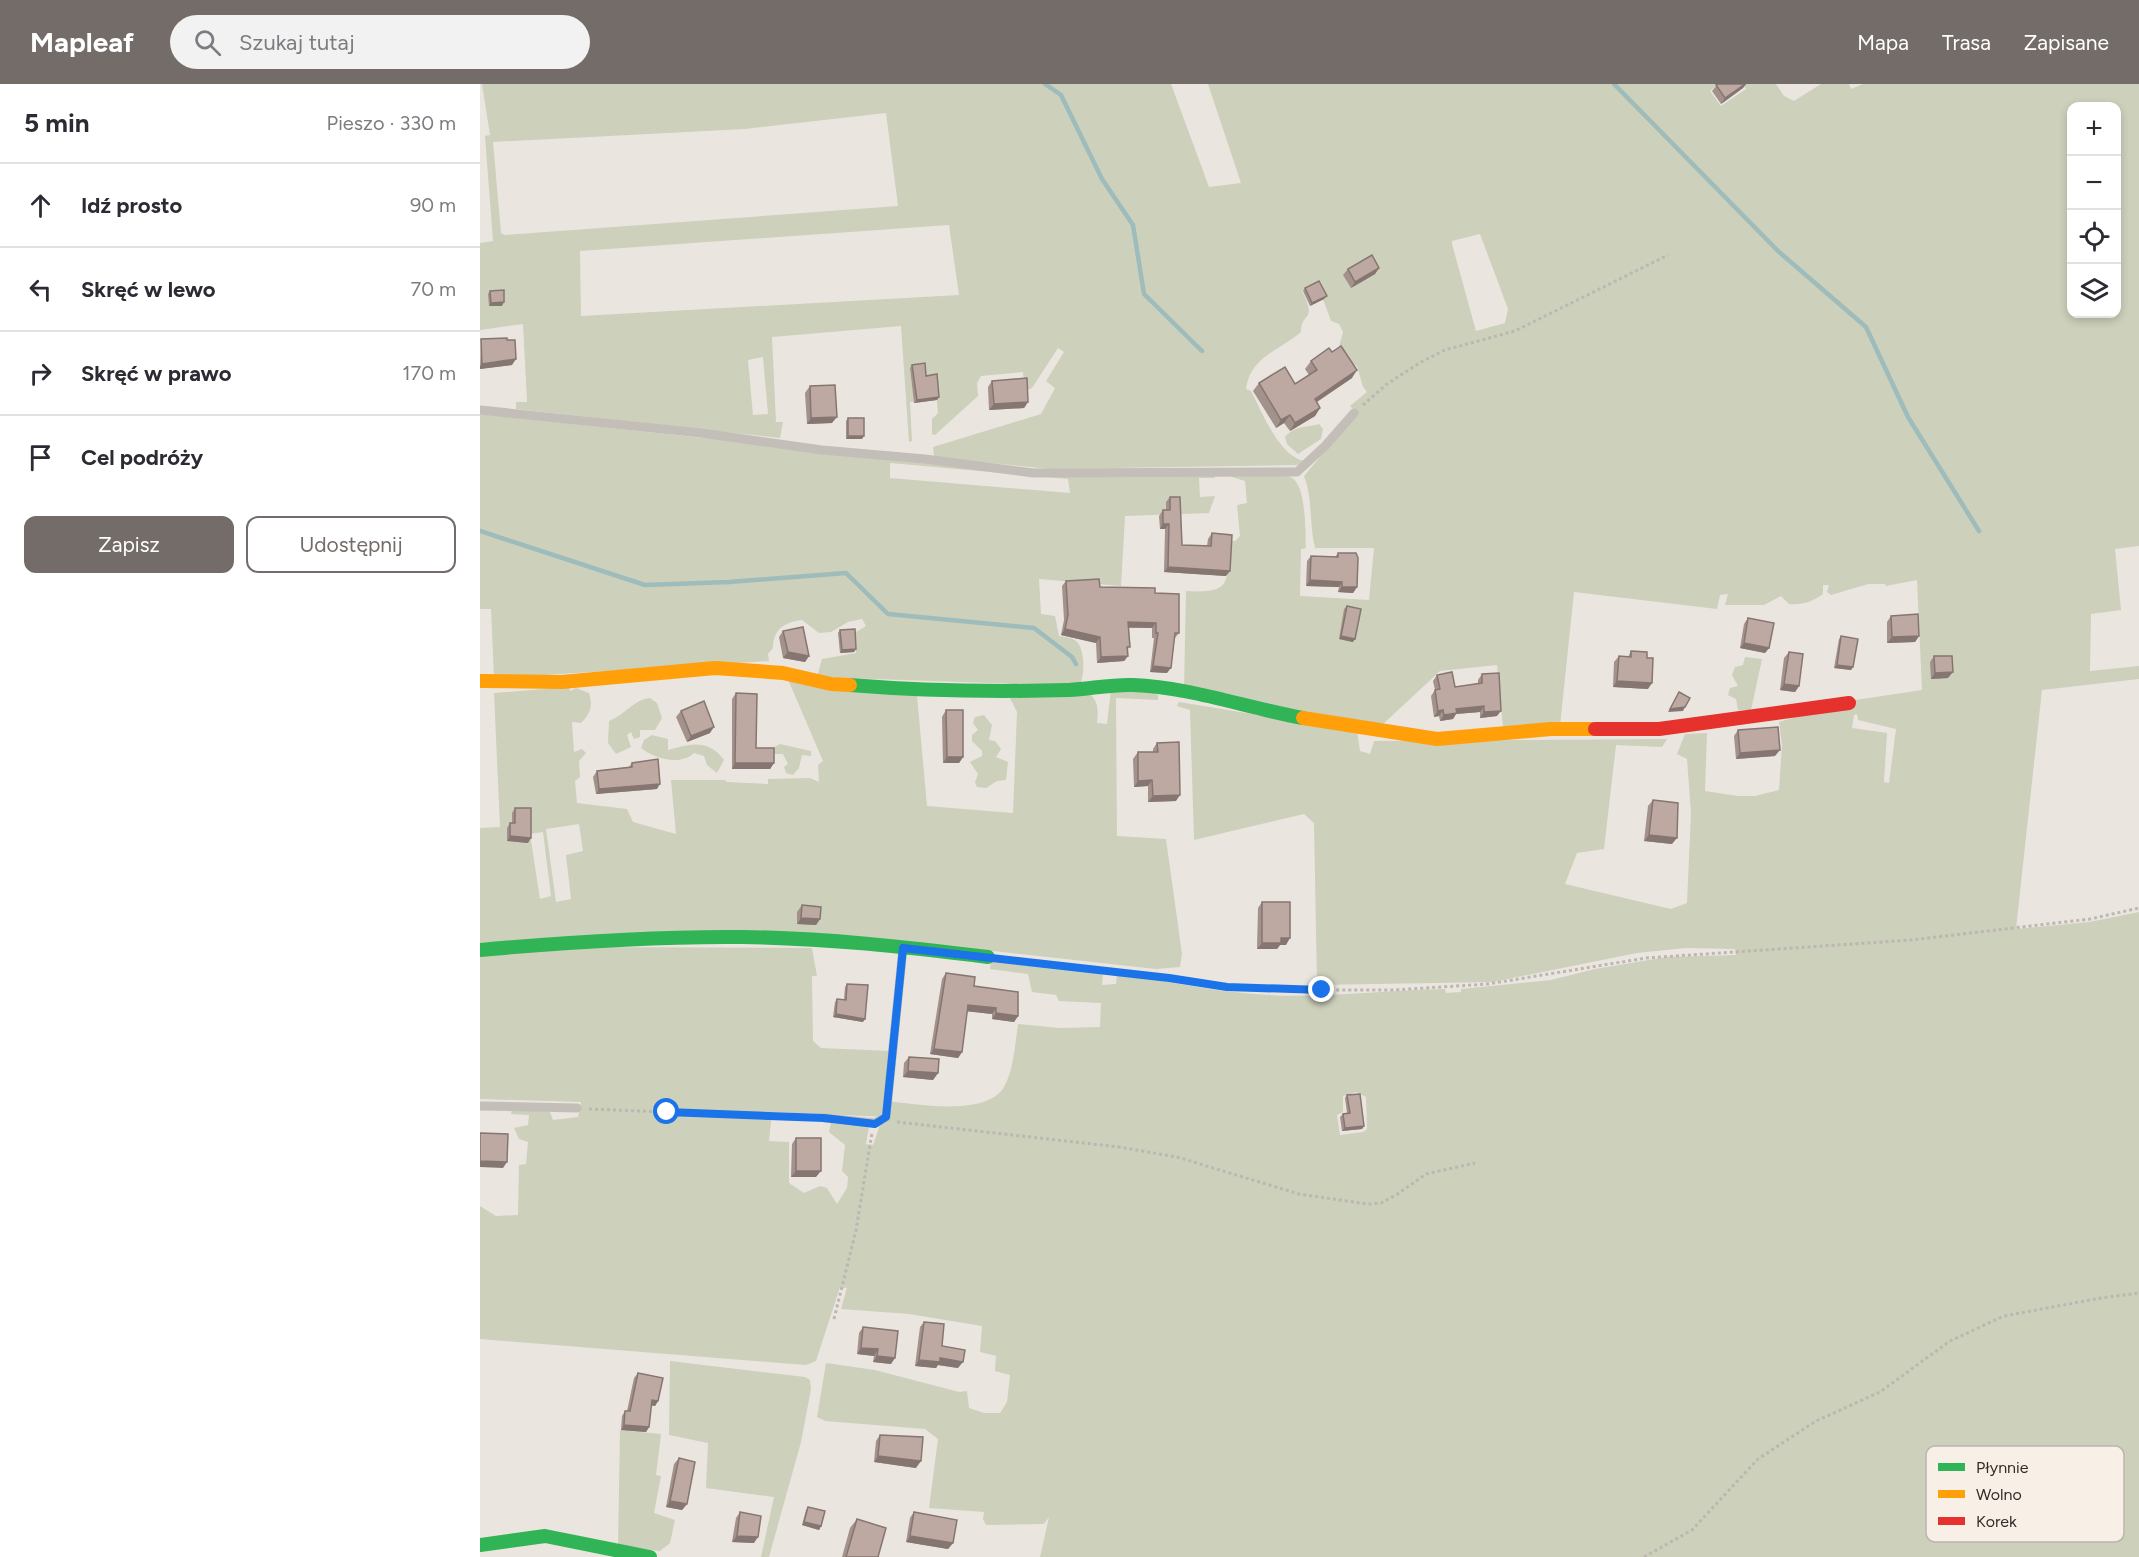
<!DOCTYPE html>
<html lang="pl">
<meta charset="utf-8">
<style>
body{margin:0;font-family:Figtree,sans-serif;background:#f2f2f3;color:#2b2b33}
.controls{position:absolute;right:18px;top:18px;display:grid;overflow:hidden;border-radius:12px;box-shadow:0 3px 9px #0003}
.controls button{width:54px;height:54px;display:grid;place-items:center;padding:0;border:0;border-bottom:2px solid #e1e1e2;background:#fff;color:#2b2b33;font:30px sans-serif}
.stop{position:absolute;width:18px;height:18px;margin:-14px;border:4px solid #1a73e8;border-radius:50%;background:#fff}
.stop.end{background:#1a73e8;border-color:#fff;box-shadow:0 2px 6px #0008}
.list{margin:0;padding:0;list-style:none}
h2{display:flex;justify-content:space-between;align-items:center;height:78px;margin:0;padding:0 24px;font-size:26px}
h2 small{font-size:20px;font-weight:400;color:#7c7c81}
.list li{display:grid;grid-template-columns:39px 1fr auto;gap:18px;align-items:center;box-sizing:border-box;height:84px;padding:0 24px;border-top:2px solid #e1e1e2}
.list b{display:block;font-size:22px;white-space:nowrap}
.list em{font-size:20px;font-style:normal;color:#7c7c81}
.actions{display:flex;gap:12px;padding:18px 24px}
.actions a{flex:1;padding:14px 0;border:2px solid #746c68;border-radius:12px;text-align:center;font-size:21px;color:#746c68}
.actions .main{background:#746c68;color:#fff}
.icon{flex:none;width:33px;height:33px;fill:none;stroke:currentColor;stroke-width:2;stroke-linecap:round;stroke-linejoin:round}
.map{position:relative;flex:none;width:1659px;height:1473px;overflow:hidden}
header{display:flex;align-items:center;gap:36px;box-sizing:border-box;height:84px;padding:0 30px;background:#746c68;color:#fff}
header strong{font-size:28px}
nav{display:flex;gap:33px;margin-inline-start:auto;font-size:21px}
.search{width:420px;height:54px;background:#f2f2f3;display:flex;align-items:center;gap:15px;box-sizing:border-box;padding:0 21px;border-radius:33px;color:#7c7c81;font-size:22px}
main{display:flex}
aside{flex:1;background:#fff}
.map>svg:first-child{display:block}
</style>
<header>
<strong>Mapleaf</strong>
<div class="search"><svg class="icon" aria-label="search" viewBox="0 0 24 24"><circle cx="10" cy="10" r="6"/><path d="M15 15l6 6"/></svg>Szukaj tutaj</div>
<nav><a>Mapa</a><a>Trasa</a><a>Zapisane</a></nav>
</header>
<main>
<aside>
<h2>5 min<small>Pieszo · 330 m</small></h2>
<ul class="list">
<li><svg class="icon" aria-label="ahead" viewBox="0 0 24 24"><path d="M12 20V5M6 11l6-6 6 6"/></svg><div><b>Idź prosto</b></div><em>90 m</em></li>
<li><svg class="icon" aria-label="left" viewBox="0 0 24 24"><path d="M17 20v-9H6M10 6l-5 5 5 5"/></svg><div><b>Skręć w lewo</b></div><em>70 m</em></li>
<li><svg class="icon" aria-label="right" viewBox="0 0 24 24"><path d="M7 20v-9h11M14 6l5 5-5 5"/></svg><div><b>Skręć w prawo</b></div><em>170 m</em></li>
<li><svg class="icon" aria-label="arrive" viewBox="0 0 24 24"><path d="M6 21V4h12l-3 4 3 4H6"/></svg><div><b>Cel podróży</b></div></li>
</ul>
<div class="actions"><a class="main">Zapisz</a><a>Udostępnij</a></div>
</aside>
<div class="map">
<svg width="1659" height="1473" viewBox="0 0 1659 1473">
<rect width="100%" height="100%" fill="#ebe5e0"/>
<g fill="#cdd0bb" fill-rule="evenodd">
<path d="M 2,0 L 691,0 L 729,103 L 761,99 L 728,0 L 1239,0 L 1230,7 L 1241,22 L 1266,5 L 1263,0 L 1296,0 L 1304,12 L 1314,17 L 1341,0 L 1369,0 L 1371,5 L 1383,0 L 1659,0 L 1659,462 L 1635,465 L 1641,526 L 1611,530 L 1610,587 L 1659,582 L 1659,595 L 1562,606 L 1536,845 L 1609,838 L 1659,828 L 1659,1473 L 560,1473 L 569,1433 L 564,1440 L 506,1441 L 503,1435 L 504,1428 L 449,1424 L 458,1355 L 445,1345 L 345,1337 L 337,1333 L 346,1279 L 395,1286 L 479,1308 L 487,1307 L 489,1324 L 504,1329 L 520,1329 L 527,1318 L 530,1291 L 515,1287 L 516,1272 L 500,1268 L 502,1242 L 429,1230 L 361,1225 L 367,1204 L 360,1203 L 336,1277 L 326,1281 L 0,1255 L 0,1122 L 16,1132 L 38,1131 L 39,1081 L 46,1080 L 48,1058 L 39,1055 L 34,1044 L 48,1041 L 49,1031 L 31,1030 L 32,1025 L 70,1028 L 73,1036 L 98,1033 L 101,1018 L 0,1015 L 0,870 L 90,863 L 332,864 L 337,892 L 332,892 L 333,957 L 341,964 L 410,967 L 406,1017 C 436,1020 506,1033 524,1003 C 534,985 535,960 538,940 L 580,944 L 620,943 L 621,919 L 579,917 L 576,911 L 552,908 L 548,890 L 510,885 L 511,878 L 623,889 L 622,901 L 636,900 L 637,890 C 686,897 737,908 787,911 C 846,914 905,906 965,905 L 966,909 L 981,908 L 981,905 L 1071,896 L 1115,885 L 1187,873 L 1256,871 L 1255,865 L 1206,864 L 1157,869 L 1013,898 L 837,901 L 834,739 L 824,730 L 714,756 L 710,626 L 697,622 L 699,618 L 877,647 L 880,667 L 890,670 L 894,657 L 1187,655 L 1182,663 L 1136,661 L 1124,765 L 1097,769 L 1085,800 L 1191,825 L 1207,819 L 1211,729 L 1207,675 L 1197,670 L 1205,650 L 1227,649 L 1225,707 L 1258,712 L 1275,712 L 1299,706 L 1302,661 L 1299,638 L 1369,617 L 1442,606 L 1437,496 L 1406,502 L 1405,500 L 1388,500 L 1351,511 L 1347,508 L 1349,501 L 1343,501 L 1343,510 C 1332,518 1323,521 1309,520 L 1301,512 L 1284,521 L 1245,521 L 1248,510 L 1240,511 L 1237,525 L 1094,508 L 1080,642 L 1023,643 L 1017,581 L 960,587 L 902,641 L 704,605 L 706,507 C 753,510 747,498 749,457 L 755,457 L 760,452 L 757,421 L 767,419 L 765,397 L 752,393 L 752,390 C 767,391 797,388 810,393 C 827,399 825,448 826,464 L 821,465 L 820,512 L 889,516 L 894,464 L 835,464 C 829,440 833,415 824,392 L 877,329 L 870,322 L 887,308 L 883,303 L 877,282 L 857,270 L 863,248 L 859,240 L 851,237 L 837,199 L 822,207 C 838,239 821,227 821,248 C 799,267 771,272 766,305 L 771,307 C 783,330 800,374 826,377 L 817,381 L 569,385 L 454,373 L 453,363 L 561,330 L 575,304 L 566,297 L 584,268 L 578,264 L 552,304 L 545,307 L 543,288 L 501,292 L 497,299 L 498,312 L 455,351 L 452,350 L 452,335 L 458,329 L 455,293 L 444,294 L 442,282 L 430,284 L 434,318 L 430,318 L 432,357 L 429,358 L 421,242 L 292,253 L 296,338 L 303,338 L 300,354 L 36,325 L 36,318 L 47,318 L 43,240 L 0,246 L 0,159 L 13,157 L 5,52 L 10,51 ZM 1592,22 L 1636,22 L 1636,230 L 1592,230 ZM 406,29 L 418,122 L 25,151 L 21,149 L 13,58 L 265,45 ZM 469,141 L 479,211 L 101,232 L 100,167 ZM 1000,150 L 1028,225 L 1025,239 L 996,247 L 972,160 L 972,157 ZM 283,273 L 288,330 L 273,331 L 268,276 ZM 1377,630 L 1378,636 L 1416,645 L 1409,699 L 1404,698 L 1407,649 L 1372,644 L 1374,631 ZM 876,1008 L 886,1013 L 887,1045 L 883,1048 L 860,1051 L 857,1031 L 863,1028 L 863,1012 ZM 292,1028 L 408,1033 L 400,1041 L 393,1061 L 386,1060 L 389,1042 L 351,1039 L 349,1048 L 365,1061 L 362,1087 L 368,1093 L 367,1104 L 357,1120 L 347,1104 L 340,1102 L 324,1109 L 309,1099 L 309,1058 L 289,1057 Z"/>
<path d="M 0,330 L 575,392 L 734,391 L 735,394 L 719,394 L 720,413 L 735,412 L 729,429 L 645,432 L 641,502 L 559,495 L 561,530 L 575,532 L 579,552 C 585,553 595,554 598,559 C 605,569 605,592 599,602 L 337,593 L 342,575 L 376,569 L 376,548 L 386,542 L 382,535 L 368,538 L 351,548 L 339,549 L 322,536 C 304,538 293,546 293,564 L 288,570 L 289,577 L 14,594 L 11,525 L 0,525 ZM 410,379 L 588,395 L 590,409 L 410,394 Z"/>
<path d="M 839,340 L 843,345 L 841,355 L 818,370 L 807,360 L 805,353 C 815,341 826,344 839,340 Z"/>
<path d="M 1265,573 L 1282,575 L 1271,626 L 1258,626 L 1256,615 L 1248,611 L 1250,604 L 1258,602 L 1252,591 L 1255,583 L 1263,581 Z"/>
<path d="M 307,593 L 348,602 L 437,611 L 447,722 L 533,729 L 537,628 L 529,612 L 609,609 C 619,618 618,626 617,639 L 627,640 L 631,606 L 669,607 L 678,611 L 678,616 L 636,614 L 637,752 L 686,755 L 702,870 L 700,883 L 676,885 L 495,865 L 492,868 L 291,851 L 140,852 L 0,862 L 0,744 L 20,743 L 14,609 L 89,603 L 90,607 L 96,604 L 109,609 C 113,622 111,629 101,639 L 92,638 L 94,668 L 102,665 L 106,669 L 99,677 L 100,693 L 95,697 L 97,719 L 147,725 L 153,738 L 196,750 L 191,696 L 245,696 L 247,698 L 288,700 L 288,695 L 330,694 L 339,698 L 338,681 L 343,677 ZM 99,740 L 103,767 L 86,771 L 91,815 L 76,818 L 66,745 ZM 63,748 L 71,812 L 60,815 L 50,750 Z"/>
<path d="M 170,614 L 177,619 L 182,634 L 175,646 L 160,646 L 160,653 L 154,655 L 151,648 L 147,651 L 151,663 L 136,670 L 128,659 L 129,637 C 145,631 153,616 170,614 Z"/>
<path d="M 504,631 L 512,641 L 509,656 L 515,657 L 521,665 L 516,673 L 528,678 L 526,696 L 517,697 L 506,704 L 497,703 L 495,698 L 498,690 L 490,678 L 502,672 L 502,667 L 492,657 L 492,651 L 498,646 L 493,639 L 495,633 Z"/>
<path d="M 172,651 L 188,655 L 188,666 C 210,659 229,655 244,676 L 237,689 L 227,681 L 224,672 L 214,669 C 200,682 175,675 161,664 L 164,656 Z"/>
<path d="M 300,660 L 331,667 L 331,672 L 322,671 L 319,684 L 313,691 L 306,689 L 304,683 L 308,680 L 303,670 L 295,670 L 291,665 Z"/>
<path d="M 190,1277 L 325,1293 L 330,1296 L 331,1305 L 321,1358 L 289,1473 L 281,1473 L 294,1413 L 226,1404 L 228,1359 L 189,1351 Z"/>
<path d="M 140,1346 L 181,1350 L 176,1391 L 181,1392 L 174,1429 L 195,1436 L 190,1459 L 180,1467 L 138,1462 Z"/>
</g>
<g fill="none" stroke-linecap="round" stroke-linejoin="round">
<g stroke="#9dbcbb" stroke-width="4.5">
<path d="M 565,0 L 581,11 L 622,95 L 653,141 L 664,210 L 722,267"/>
<path d="M 1134,0 L 1298,167 L 1386,243 L 1428,333 L 1499,447"/>
<path d="M 0,447 L 165,501 L 249,498 L 366,489 L 408,530 L 554,544 L 592,573 L 596,580"/>
</g>
<g stroke="#bdb6b1" stroke-width="3" stroke-dasharray="3 3" stroke-linecap="butt">
<path d="M 883,321 L 907,300 L 941,278 L 965,266 L 1035,247 L 1188,171"/>
<path d="M 528,876 L 747,903 L 818,906 L 914,906 L 1008,900 L 1166,874 L 1431,856 L 1610,835 L 1659,824"/>
<path d="M 109,1025 L 333,1034"/>
<path d="M 417,1038 L 639,1063 L 697,1073 L 819,1110 L 887,1120 L 901,1119 L 916,1111 L 946,1090 L 995,1079"/>
<path d="M 354,1235 L 376,1146 L 392,1049"/>
<path d="M 1164,1473 L 1212,1446 L 1278,1375 L 1336,1337 L 1400,1308 L 1470,1257 L 1524,1232 L 1621,1214 L 1659,1209"/>
</g>
<g stroke="#c4beb9" stroke-width="9">
<path d="M 0,326 L 221,349 L 342,366 L 445,375 L 553,389 L 817,388 L 845,362 L 874,329"/>
<path d="M 0,1022 L 97,1024"/>
<path d="M 344,1034 L 395,1039 L 406,1033 L 423,864"/>
</g>
<g stroke="#30b455" stroke-width="14">
<path d="M 370,601 C 443,607 516,608 589,606 C 610,605 632,600 653,601 C 710,603 767,624 823,634"/>
<path d="M 0,866 C 88,858 175,852 263,853 C 345,854 427,863 508,873"/>
<path d="M 0,1461 L 65,1452 L 170,1473"/>
</g>
<g stroke="#ff9f0a" stroke-width="14">
<path d="M 0,597 L 82,598 L 235,584 L 303,589 L 351,600 L 370,601"/>
<path d="M 823,634 L 957,655 L 1071,645 L 1115,645"/>
</g>
<path stroke="#e5322d" stroke-width="14" d="M 1115,645 L 1179,645 L 1369,619"/>
</g>
<g fill="#a3918b">
<path d="M 1238,0 L 1266,0 L 1263,4 L 1241,20 L 1232,7 Z"/>
<path d="M 899,184 L 895,190 L 871,204 L 863,191 L 868,185 Z"/>
<path d="M 825,204 L 844,215 L 830,222 L 823,207 Z"/>
<path d="M 10,207 L 22,222 L 9,222 L 8,210 Z"/>
<path d="M 1,255 L 32,281 L 0,285 Z"/>
<path d="M 831,277 L 872,294 L 837,318 L 840,324 L 835,332 L 810,347 L 804,339 L 796,344 L 773,307 L 779,299 L 815,300 L 829,291 L 825,285 Z"/>
<path d="M 432,281 L 446,292 L 459,313 L 457,316 L 434,319 L 430,284 Z"/>
<path d="M 512,297 L 548,318 L 544,324 L 509,326 L 508,303 Z"/>
<path d="M 330,302 L 352,339 L 327,340 L 325,309 Z"/>
<path d="M 368,334 L 382,355 L 366,355 L 366,337 Z"/>
<path d="M 690,413 L 702,461 L 727,462 L 728,455 L 732,449 L 746,492 L 684,488 L 685,445 L 680,445 L 679,432 L 683,426 L 686,426 L 686,418 Z"/>
<path d="M 858,469 L 877,503 L 873,509 L 858,508 L 859,503 L 826,502 L 827,477 L 831,472 L 855,473 Z"/>
<path d="M 586,497 L 620,503 L 675,509 L 699,549 L 694,555 L 687,589 L 670,588 L 674,554 L 672,554 L 672,544 L 649,544 L 648,572 L 644,577 L 617,579 L 616,559 L 581,551 L 584,536 L 582,502 Z"/>
<path d="M 867,522 L 873,558 L 859,555 L 864,525 Z"/>
<path d="M 1411,532 L 1439,552 L 1435,558 L 1407,559 L 1407,538 Z"/>
<path d="M 1268,534 L 1289,564 L 1285,569 L 1260,564 L 1264,540 Z"/>
<path d="M 360,546 L 376,565 L 374,568 L 360,569 L 358,549 Z"/>
<path d="M 303,547 L 329,572 L 325,578 L 303,574 L 299,553 Z"/>
<path d="M 1361,552 L 1373,583 L 1371,586 L 1354,584 L 1359,555 Z"/>
<path d="M 1151,567 L 1168,605 L 1133,603 L 1134,578 L 1139,572 L 1148,573 Z"/>
<path d="M 1309,568 L 1319,602 L 1315,608 L 1300,606 L 1304,574 Z"/>
<path d="M 1454,572 L 1468,594 L 1451,595 L 1450,578 Z"/>
<path d="M 1002,590 L 1017,632 L 1000,634 L 1000,628 L 976,630 L 973,635 L 960,637 L 959,632 L 954,633 L 951,612 L 955,606 L 953,597 L 957,591 L 975,603 L 998,600 L 998,596 Z"/>
<path d="M 256,609 L 276,664 L 294,679 L 290,685 L 252,685 L 252,615 Z"/>
<path d="M 466,626 L 483,673 L 479,679 L 463,679 L 462,633 Z"/>
<path d="M 201,627 L 230,649 L 207,658 L 196,633 Z"/>
<path d="M 1258,646 L 1295,672 L 1256,675 L 1254,652 Z"/>
<path d="M 677,659 L 696,717 L 668,718 L 668,702 L 654,703 L 653,675 L 658,668 L 673,668 L 673,665 Z"/>
<path d="M 152,679 L 177,705 L 116,710 L 113,693 L 117,687 L 149,683 Z"/>
<path d="M 1173,716 L 1192,760 L 1164,757 L 1168,722 Z"/>
<path d="M 35,724 L 48,759 L 27,757 L 27,744 L 30,739 L 32,739 L 32,729 Z"/>
<path d="M 782,818 L 806,861 L 800,861 L 797,865 L 777,865 L 778,824 Z"/>
<path d="M 322,821 L 340,835 L 336,841 L 317,840 L 317,828 Z"/>
<path d="M 466,889 L 494,902 L 538,932 L 534,938 L 512,935 L 512,930 L 487,927 L 482,968 L 478,974 L 450,970 L 462,895 Z"/>
<path d="M 367,900 L 383,938 L 353,933 L 355,918 L 357,915 L 364,916 L 365,903 Z"/>
<path d="M 429,973 L 458,989 L 453,996 L 423,993 L 424,979 Z"/>
<path d="M 867,1011 L 884,1042 L 882,1045 L 862,1047 L 860,1033 L 863,1030 L 867,1029 L 865,1014 Z"/>
<path d="M 316,1054 L 336,1093 L 311,1093 L 312,1060 Z"/>
<path d="M 444,1238 L 462,1262 L 478,1284 L 458,1281 L 456,1284 L 435,1282 L 440,1243 Z"/>
<path d="M 383,1243 L 411,1280 L 393,1278 L 394,1272 L 377,1270 L 379,1249 Z"/>
<path d="M 158,1289 L 178,1317 L 175,1322 L 171,1321 L 169,1343 L 166,1348 L 141,1346 L 142,1332 L 145,1327 L 147,1327 L 154,1294 Z"/>
<path d="M 400,1351 L 436,1384 L 394,1378 L 396,1357 Z"/>
<path d="M 199,1374 L 207,1420 L 202,1426 L 186,1423 L 194,1380 Z"/>
<path d="M 328,1423 L 341,1442 L 339,1446 L 322,1441 L 326,1426 Z"/>
<path d="M 260,1428 L 274,1459 L 252,1458 L 256,1434 Z"/>
<path d="M 434,1428 L 473,1459 L 468,1465 L 426,1458 L 430,1434 Z"/>
<path d="M 377,1435 L 398,1473 L 362,1473 L 370,1444 Z"/>
</g>
<g fill="#857671">
<path d="M 1265,0 L 1266,0 L 1263,4 L 1241,20 L 1245,14 Z"/>
<path d="M 899,184 L 895,190 L 871,204 L 875,198 Z"/>
<path d="M 847,212 L 844,215 L 830,222 L 832,219 Z"/>
<path d="M 24,218 L 22,222 L 9,222 L 11,219 Z"/>
<path d="M 36,275 L 32,281 L 0,285 L 0,282 L 2,280 Z"/>
<path d="M 877,286 L 872,294 L 829,323 L 835,315 Z"/>
<path d="M 459,313 L 457,316 L 434,319 L 437,316 Z"/>
<path d="M 548,318 L 544,324 L 509,326 L 514,320 Z"/>
<path d="M 840,324 L 835,332 L 810,347 L 815,339 Z"/>
<path d="M 810,331 L 804,339 L 796,344 L 801,336 Z"/>
<path d="M 357,333 L 352,339 L 327,340 L 331,334 Z"/>
<path d="M 368,352 L 384,352 L 382,355 L 366,355 Z"/>
<path d="M 683,440 L 689,440 L 685,445 L 680,445 Z"/>
<path d="M 688,483 L 750,487 L 746,492 L 684,488 Z"/>
<path d="M 830,496 L 862,498 L 859,503 L 826,502 Z"/>
<path d="M 862,503 L 877,503 L 873,509 L 858,508 Z"/>
<path d="M 648,538 L 676,539 L 672,544 L 644,543 Z"/>
<path d="M 585,545 L 620,553 L 616,559 L 581,551 Z"/>
<path d="M 861,552 L 875,555 L 873,558 L 859,555 Z"/>
<path d="M 1439,552 L 1435,558 L 1407,559 L 1412,553 Z"/>
<path d="M 1264,559 L 1289,564 L 1285,569 L 1260,564 Z"/>
<path d="M 376,565 L 374,568 L 360,569 L 362,566 Z"/>
<path d="M 308,568 L 329,572 L 325,578 L 303,574 Z"/>
<path d="M 648,572 L 644,577 L 617,579 L 621,573 Z"/>
<path d="M 1357,581 L 1373,583 L 1371,586 L 1354,584 Z"/>
<path d="M 673,582 L 691,584 L 687,589 L 670,588 Z"/>
<path d="M 1473,588 L 1468,594 L 1451,595 L 1455,589 Z"/>
<path d="M 1137,597 L 1172,599 L 1168,605 L 1133,603 Z"/>
<path d="M 1304,600 L 1319,602 L 1315,608 L 1300,606 Z"/>
<path d="M 1004,622 L 1000,628 L 976,630 L 973,635 L 960,637 L 964,631 L 976,625 Z"/>
<path d="M 1205,623 L 1203,627 L 1188,628 L 1190,625 Z"/>
<path d="M 963,626 L 959,632 L 954,633 L 958,627 Z"/>
<path d="M 1021,627 L 1017,632 L 1000,634 L 1004,628 Z"/>
<path d="M 234,643 L 230,649 L 207,658 L 211,652 Z"/>
<path d="M 1300,666 L 1295,672 L 1256,675 L 1260,669 Z"/>
<path d="M 467,673 L 483,673 L 479,679 L 463,679 Z"/>
<path d="M 255,679 L 294,679 L 290,685 L 252,685 Z"/>
<path d="M 672,696 L 668,702 L 654,703 L 658,697 Z"/>
<path d="M 180,700 L 177,705 L 116,710 L 119,705 Z"/>
<path d="M 700,711 L 696,717 L 668,718 L 673,712 Z"/>
<path d="M 1169,751 L 1197,754 L 1192,760 L 1164,757 Z"/>
<path d="M 30,752 L 51,754 L 48,759 L 27,757 Z"/>
<path d="M 321,834 L 340,835 L 336,841 L 317,840 Z"/>
<path d="M 801,854 L 810,854 L 806,861 L 800,861 L 797,865 L 777,865 L 782,859 Z"/>
<path d="M 488,921 L 516,924 L 512,930 L 484,927 Z"/>
<path d="M 516,929 L 538,932 L 534,938 L 512,935 Z"/>
<path d="M 356,930 L 385,935 L 383,938 L 353,933 Z"/>
<path d="M 454,965 L 482,968 L 478,974 L 450,970 Z"/>
<path d="M 428,987 L 458,989 L 453,996 L 423,993 Z"/>
<path d="M 884,1042 L 882,1045 L 862,1047 L 865,1044 Z"/>
<path d="M 0,1077 L 27,1078 L 23,1084 L 0,1083 Z"/>
<path d="M 316,1087 L 341,1087 L 336,1093 L 311,1093 Z"/>
<path d="M 381,1264 L 398,1265 L 394,1272 L 377,1270 Z"/>
<path d="M 397,1272 L 415,1274 L 411,1280 L 393,1278 Z"/>
<path d="M 460,1274 L 483,1278 L 478,1284 L 458,1281 L 456,1284 L 435,1282 L 439,1276 Z"/>
<path d="M 172,1316 L 178,1317 L 175,1322 L 168,1321 Z"/>
<path d="M 144,1341 L 169,1343 L 166,1348 L 141,1346 Z"/>
<path d="M 398,1372 L 441,1377 L 436,1384 L 394,1378 Z"/>
<path d="M 190,1417 L 207,1420 L 202,1426 L 186,1423 Z"/>
<path d="M 324,1438 L 341,1442 L 339,1446 L 322,1441 Z"/>
<path d="M 257,1452 L 278,1453 L 274,1459 L 252,1458 Z"/>
<path d="M 430,1452 L 473,1459 L 468,1465 L 426,1458 Z"/>
</g>
<g fill="#bea9a2" stroke="#857671" stroke-width="1.5">
<path d="M 1238,0 L 1265,0 L 1245,14 L 1236,1 Z"/>
<path d="M 892,171 L 899,184 L 875,198 L 868,185 Z"/>
<path d="M 839,197 L 847,212 L 832,219 L 825,204 Z"/>
<path d="M 24,206 L 24,218 L 11,219 L 10,207 Z"/>
<path d="M 27,254 L 27,256 L 35,256 L 36,275 L 2,280 L 1,255 Z"/>
<path d="M 861,262 L 877,286 L 835,315 L 840,324 L 815,339 L 810,331 L 801,336 L 779,299 L 805,283 L 815,300 L 837,286 L 831,277 L 849,264 L 852,268 Z"/>
<path d="M 445,279 L 446,292 L 457,290 L 459,313 L 437,316 L 432,281 Z"/>
<path d="M 547,294 L 548,318 L 514,320 L 512,297 Z"/>
<path d="M 355,301 L 357,333 L 331,334 L 330,302 Z"/>
<rect x="368" y="334" width="16" height="18"/>
<path d="M 690,413 L 700,413 L 702,461 L 731,462 L 732,449 L 752,451 L 750,487 L 688,483 L 689,440 L 683,440 L 683,426 L 690,426 Z"/>
<path d="M 858,469 L 876,469 L 878,474 L 877,503 L 862,503 L 862,498 L 830,496 L 831,472 L 858,473 Z"/>
<path d="M 619,495 L 620,503 L 675,504 L 675,509 L 699,510 L 699,549 L 695,549 L 691,584 L 673,582 L 678,549 L 676,549 L 676,539 L 648,538 L 650,563 L 647,563 L 648,572 L 621,573 L 620,553 L 585,545 L 588,531 L 586,497 Z"/>
<path d="M 867,522 L 881,525 L 875,555 L 861,552 Z"/>
<path d="M 1438,530 L 1439,552 L 1412,553 L 1411,532 Z"/>
<path d="M 1268,534 L 1294,539 L 1289,564 L 1264,559 Z"/>
<path d="M 323,543 L 329,572 L 308,568 L 303,547 Z"/>
<path d="M 375,545 L 376,565 L 362,566 L 360,546 Z"/>
<path d="M 1361,552 L 1378,555 L 1373,583 L 1357,581 Z"/>
<path d="M 1151,567 L 1167,568 L 1167,574 L 1173,574 L 1172,599 L 1137,597 L 1139,572 L 1151,573 Z"/>
<path d="M 1309,568 L 1323,570 L 1319,602 L 1304,600 Z"/>
<path d="M 1454,572 L 1472,572 L 1473,588 L 1455,589 Z"/>
<path d="M 972,588 L 975,603 L 1002,599 L 1002,590 L 1019,589 L 1021,627 L 1004,628 L 1004,622 L 976,625 L 977,629 L 964,631 L 963,626 L 958,627 L 955,606 L 960,605 L 957,591 Z"/>
<path d="M 1199,608 L 1210,614 L 1205,623 L 1190,625 Z"/>
<path d="M 256,609 L 277,610 L 276,664 L 294,664 L 294,679 L 255,679 Z"/>
<path d="M 224,617 L 234,643 L 211,652 L 201,627 Z"/>
<path d="M 466,626 L 483,626 L 483,673 L 467,673 Z"/>
<path d="M 1298,643 L 1300,666 L 1260,669 L 1258,646 Z"/>
<path d="M 699,658 L 700,711 L 673,712 L 672,696 L 658,697 L 658,668 L 678,668 L 677,659 Z"/>
<path d="M 178,675 L 180,700 L 119,705 L 117,687 L 152,683 L 152,679 Z"/>
<path d="M 1173,716 L 1198,719 L 1197,754 L 1169,751 Z"/>
<path d="M 35,724 L 51,724 L 51,754 L 30,752 L 30,739 L 35,739 Z"/>
<path d="M 782,818 L 810,818 L 810,854 L 801,854 L 801,859 L 782,859 Z"/>
<path d="M 322,821 L 341,823 L 340,835 L 321,834 Z"/>
<path d="M 466,889 L 495,893 L 494,902 L 538,908 L 538,932 L 516,929 L 516,924 L 488,921 L 482,968 L 454,965 Z"/>
<path d="M 367,900 L 388,901 L 385,935 L 356,930 L 357,915 L 366,916 Z"/>
<path d="M 429,973 L 459,975 L 458,989 L 428,987 Z"/>
<path d="M 880,1010 L 884,1042 L 865,1044 L 863,1030 L 870,1029 L 867,1011 Z"/>
<path d="M 0,1049 L 28,1050 L 27,1078 L 0,1077 Z"/>
<rect x="316" y="1054" width="25" height="33"/>
<path d="M 444,1238 L 464,1240 L 462,1262 L 485,1266 L 483,1278 L 460,1274 L 460,1278 L 439,1276 Z"/>
<path d="M 383,1243 L 418,1247 L 415,1274 L 397,1272 L 398,1265 L 381,1264 Z"/>
<path d="M 158,1289 L 183,1294 L 178,1317 L 172,1316 L 169,1343 L 144,1341 L 145,1327 L 150,1327 Z"/>
<path d="M 400,1351 L 443,1353 L 441,1377 L 398,1372 Z"/>
<path d="M 199,1374 L 215,1378 L 207,1420 L 190,1417 Z"/>
<path d="M 328,1423 L 345,1427 L 341,1442 L 324,1438 Z"/>
<path d="M 260,1428 L 281,1432 L 278,1453 L 257,1452 Z"/>
<path d="M 434,1428 L 477,1436 L 473,1459 L 430,1452 Z"/>
<path d="M 377,1435 L 406,1444 L 398,1473 L 366,1473 Z"/>
</g>
<g fill="none" stroke-linecap="round" stroke-linejoin="round">
<path stroke="#1a73e8" stroke-width="8" d="M 187,1028 L 344,1034 L 395,1040 L 406,1033 L 423,864 L 689,894 L 747,903 L 842,906"/>
</g>
<rect x="1446" y="1362" width="198" height="96" rx="9" fill="#f8efe7" stroke="#bdb4ae" stroke-width="1.5"/>
<rect x="1458" y="1379" width="27" height="8" fill="#30b455"/>
<rect x="1458" y="1406" width="27" height="8" fill="#ff9f0a"/>
<rect x="1458" y="1433" width="27" height="8" fill="#e5322d"/>
<g font-size="16" fill="#342b28">
<text x="1496" y="1389">Płynnie</text>
<text x="1496" y="1416">Wolno</text>
<text x="1496" y="1443">Korek</text>
</g>
</svg>
<div class="controls">
<button>+</button>
<button>−</button>
<button><svg class="icon" aria-label="locate" viewBox="0 0 24 24"><circle cx="12" cy="12" r="6"/><path d="M12 2v4M12 18v4M2 12h4M18 12h4"/></svg></button>
<button><svg class="icon" aria-label="layers" viewBox="0 0 24 24"><path d="M12 4l9 5-9 5-9-5zM3 14l9 5 9-5"/></svg></button>
</div>
<div class="stop" style="left:187px;top:1028px"></div>
<div class="stop end" style="left:842px;top:906px"></div>
</div>
</main>
